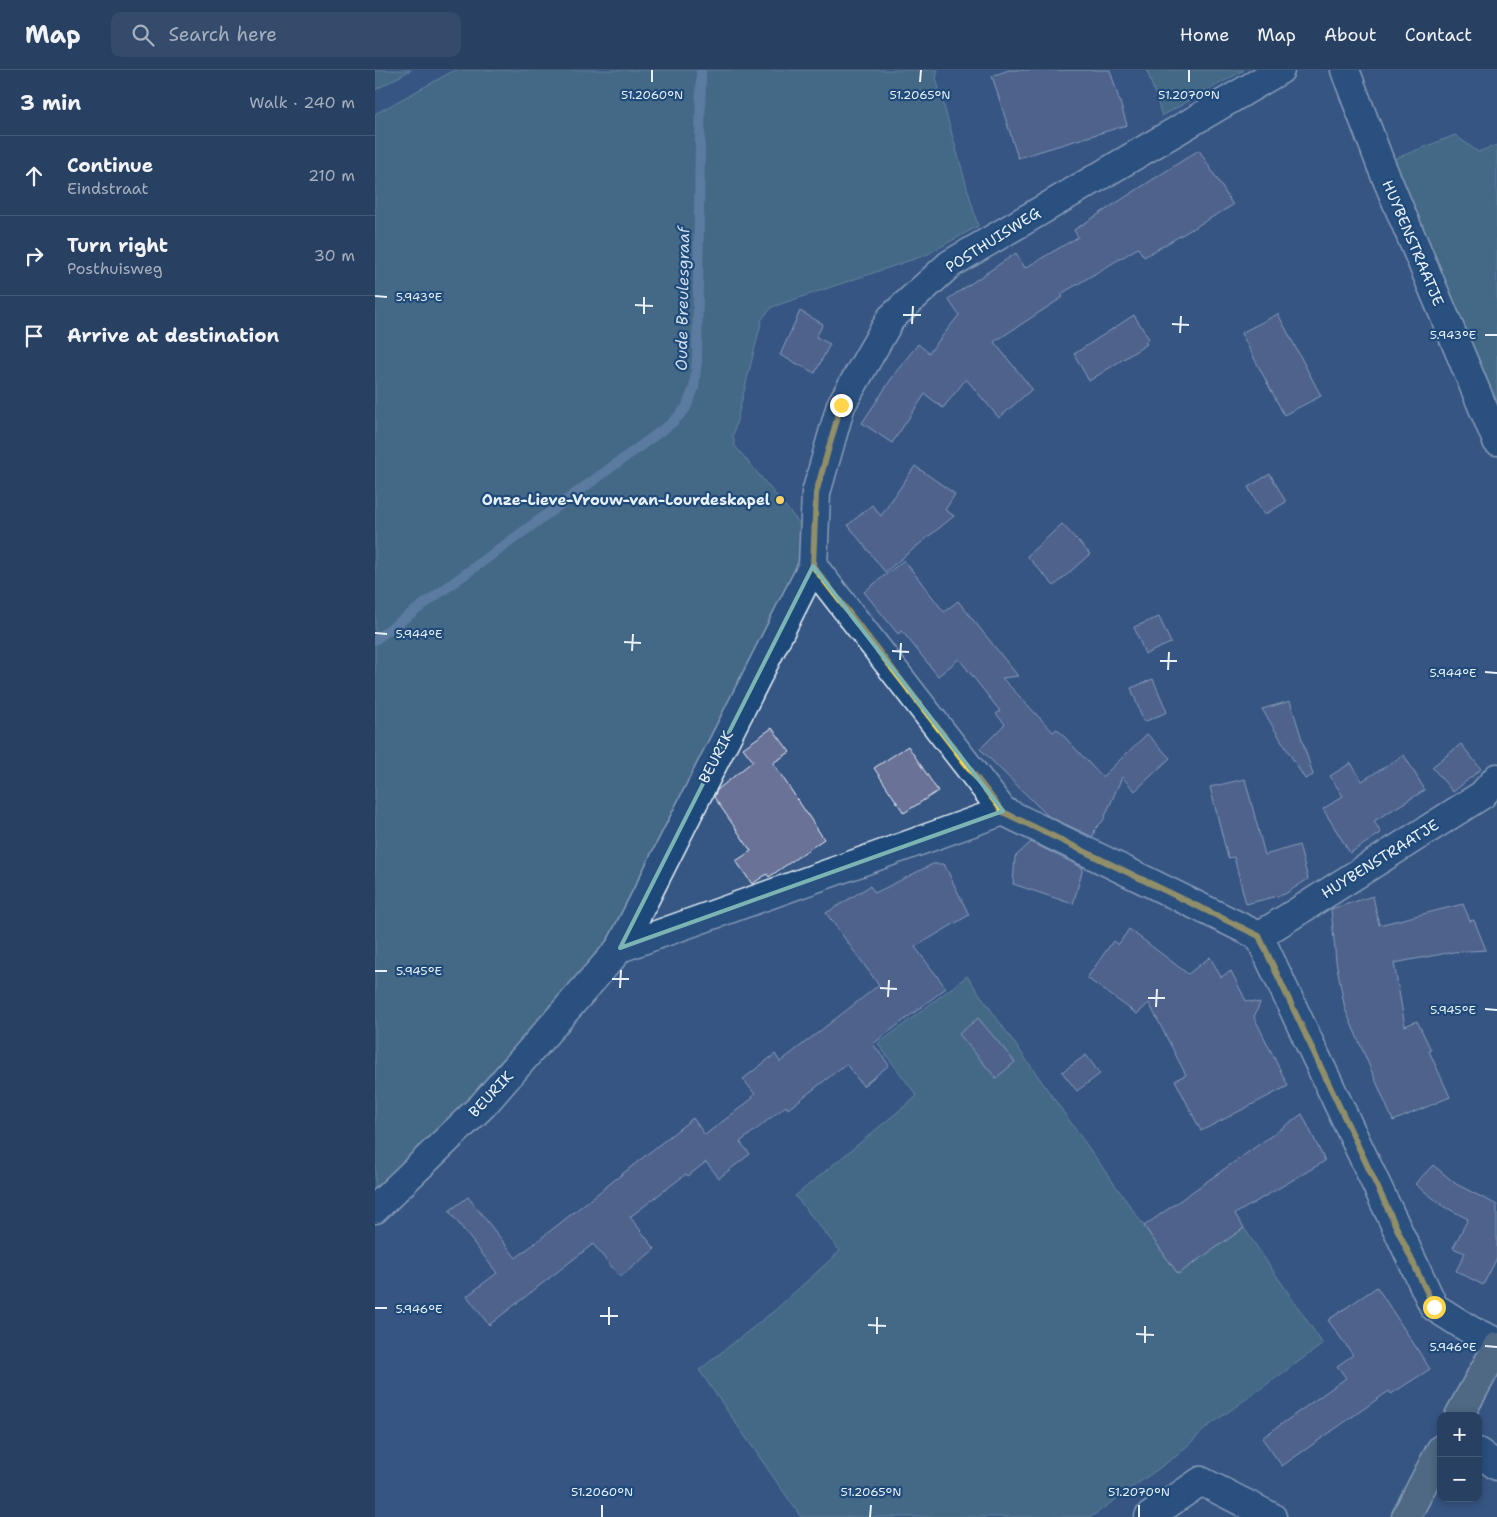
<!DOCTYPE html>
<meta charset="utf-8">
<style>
body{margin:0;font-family:"Shantell Sans",sans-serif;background:#344b6b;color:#f1f3f6}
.controls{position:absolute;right:15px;bottom:15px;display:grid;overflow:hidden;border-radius:10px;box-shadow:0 2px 8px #0003}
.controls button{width:45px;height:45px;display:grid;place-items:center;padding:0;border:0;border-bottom:1px solid #445977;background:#284062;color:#f1f3f6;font:25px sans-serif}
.stop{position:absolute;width:15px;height:15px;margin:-11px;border:4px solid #ffd54a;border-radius:50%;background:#fff}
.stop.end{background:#ffd54a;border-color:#fff;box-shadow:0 1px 5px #0008}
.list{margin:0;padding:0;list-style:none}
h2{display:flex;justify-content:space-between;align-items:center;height:65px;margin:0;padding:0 20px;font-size:21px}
h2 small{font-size:16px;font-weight:400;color:#a5afbe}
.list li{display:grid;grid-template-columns:32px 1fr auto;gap:15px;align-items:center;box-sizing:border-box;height:80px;padding:0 20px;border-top:1px solid #445977}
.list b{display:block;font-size:19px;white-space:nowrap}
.list p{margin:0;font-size:16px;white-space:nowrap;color:#a5afbe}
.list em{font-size:16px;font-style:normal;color:#a5afbe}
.icon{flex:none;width:28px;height:28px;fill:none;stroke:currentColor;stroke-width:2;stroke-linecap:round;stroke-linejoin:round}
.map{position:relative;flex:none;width:1122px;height:1447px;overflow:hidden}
header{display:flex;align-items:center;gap:30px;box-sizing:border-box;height:70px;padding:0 25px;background:#284062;border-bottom:1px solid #445977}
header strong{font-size:24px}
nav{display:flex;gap:28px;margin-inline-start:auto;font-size:18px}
.search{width:350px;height:45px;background:#344b6b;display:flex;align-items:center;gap:12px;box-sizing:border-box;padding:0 18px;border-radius:10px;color:#a5afbe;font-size:19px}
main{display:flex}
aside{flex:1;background:#284062}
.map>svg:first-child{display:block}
</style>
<header>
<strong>Map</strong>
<div class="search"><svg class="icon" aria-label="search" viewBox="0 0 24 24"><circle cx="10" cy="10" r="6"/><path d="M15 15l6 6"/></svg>Search here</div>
<nav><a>Home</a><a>Map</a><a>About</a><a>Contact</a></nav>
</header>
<main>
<aside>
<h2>3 min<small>Walk · 240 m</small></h2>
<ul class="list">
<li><svg class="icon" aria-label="ahead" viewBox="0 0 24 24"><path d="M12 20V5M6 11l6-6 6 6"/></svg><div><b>Continue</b><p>Eindstraat</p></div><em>210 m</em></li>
<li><svg class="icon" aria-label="right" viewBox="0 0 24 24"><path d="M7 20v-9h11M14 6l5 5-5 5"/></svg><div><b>Turn right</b><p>Posthuisweg</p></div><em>30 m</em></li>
<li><svg class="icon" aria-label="arrive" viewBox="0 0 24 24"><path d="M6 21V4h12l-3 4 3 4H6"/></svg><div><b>Arrive at destination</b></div></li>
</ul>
</aside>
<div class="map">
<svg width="1122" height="1447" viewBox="0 0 1122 1447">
<rect width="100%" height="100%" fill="#365683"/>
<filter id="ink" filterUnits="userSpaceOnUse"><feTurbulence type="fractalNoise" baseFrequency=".02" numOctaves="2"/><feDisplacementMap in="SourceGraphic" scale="10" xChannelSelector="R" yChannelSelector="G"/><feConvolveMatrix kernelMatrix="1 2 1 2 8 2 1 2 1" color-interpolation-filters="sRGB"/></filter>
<g filter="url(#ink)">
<g fill="#558189" stroke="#9eb9c0">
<path d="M 0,0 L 36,0 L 0,20 Z"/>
<path d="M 80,0 L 563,0 L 561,8 L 603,156 L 551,185 L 397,237 L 387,249 L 358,366 L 360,376 L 430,460 L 423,499 L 405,539 L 231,872 L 103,1021 L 0,1118 L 0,44 Z"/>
<path d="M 772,0 L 869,0 L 787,46 Z"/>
<path d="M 1080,65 L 1103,82 L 1122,75 L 1122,338 L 1086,255 L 1019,89 Z"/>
<path d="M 592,906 L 803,1204 L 869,1158 L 948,1274 L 832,1357 L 804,1384 L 716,1447 L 426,1447 L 324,1300 L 399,1241 L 465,1181 L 420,1126 L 542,1026 L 503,974 Z"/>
</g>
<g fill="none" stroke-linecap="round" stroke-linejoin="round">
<path stroke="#88a8c6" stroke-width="10" d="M 0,570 L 297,353 L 311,338 L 319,318 L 322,290 L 326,0"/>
</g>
<g fill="#6a7298" stroke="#e8f1f8">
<path d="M 634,0 L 735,0 L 752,55 L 643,88 L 617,6 Z"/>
<path d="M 824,80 L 858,135 L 769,187 L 763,178 L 686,224 L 688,227 L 619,272 L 657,319 L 624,348 L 591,309 L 568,338 L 550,324 L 517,373 L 487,353 L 521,302 L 543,274 L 554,283 L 584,245 L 573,229 L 641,183 L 650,198 L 703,167 L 699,160 Z"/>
<path d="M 425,241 L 448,254 L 441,267 L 455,274 L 440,303 L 405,285 Z"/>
<path d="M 903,244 L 946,326 L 909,345 L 866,263 Z"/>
<path d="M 759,245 L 774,269 L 770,271 L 772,274 L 714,311 L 699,284 Z"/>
<path d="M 540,396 L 580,424 L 570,440 L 579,446 L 510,502 L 473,455 L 497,435 L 506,446 Z"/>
<path d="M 895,404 L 911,432 L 889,445 L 873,417 Z"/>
<path d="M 687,454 L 715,484 L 679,516 L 652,486 Z"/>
<path d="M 529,490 L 569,542 L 583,531 L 643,606 L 627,608 L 678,662 L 682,659 L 727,707 L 772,664 L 795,688 L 760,721 L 747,707 L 728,751 L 720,759 L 718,767 L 673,746 L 605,679 L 630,654 L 621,644 L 625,641 L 584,589 L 563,606 L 527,561 L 523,564 L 489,522 Z"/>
<path d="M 784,547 L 796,573 L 770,584 L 759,557 Z"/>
<path d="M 778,609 L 792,642 L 769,652 L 756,618 Z"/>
<path d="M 915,631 L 938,705 L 930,709 L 887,639 Z"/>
<path d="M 397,658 L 415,682 L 398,693 L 449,769 L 394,807 L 392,804 L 377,814 L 361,791 L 376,781 L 339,727 L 342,720 L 378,691 L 368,678 Z"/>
<path d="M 1086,674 L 1106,699 L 1078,722 L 1057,697 Z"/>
<path d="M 533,676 L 563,721 L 529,743 L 499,698 Z"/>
<path d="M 1029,685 L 1050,720 L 999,751 L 1006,763 L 975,783 L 948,739 L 968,726 L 955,706 L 976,693 L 987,711 Z"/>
<path d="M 870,709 L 890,785 L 924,775 L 933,809 L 910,824 L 871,834 L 859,787 L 853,788 L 835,717 Z"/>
<path d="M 656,772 L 708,798 L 698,834 L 638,814 L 640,787 Z"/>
<path d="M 558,794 L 569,794 L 594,845 L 540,877 L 571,918 L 498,974 L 514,995 L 488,1016 L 471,994 L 413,1039 L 411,1036 L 365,1072 L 375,1084 L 344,1108 L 331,1092 L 313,1106 L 311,1104 L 255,1147 L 280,1179 L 245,1207 L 218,1174 L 114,1255 L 92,1226 L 122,1203 L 74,1141 L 93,1127 L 141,1188 L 318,1048 L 330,1065 L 378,1028 L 377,1026 L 380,1024 L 368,1009 L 400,984 L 405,992 L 504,915 L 451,843 L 495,816 L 500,823 Z"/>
<path d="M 998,826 L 1004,855 L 1088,834 L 1095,851 L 1099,850 L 1111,880 L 1078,882 L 1019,893 L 1030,956 L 1042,951 L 1056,980 L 1054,981 L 1075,1027 L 1018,1051 L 970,939 L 961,891 L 956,839 Z"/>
<path d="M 754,859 L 813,904 L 835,887 L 846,907 L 856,901 L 871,931 L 885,933 L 879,947 L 913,1016 L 826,1061 L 800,1010 L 811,1005 L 774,933 L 762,944 L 712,908 L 738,871 L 743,875 Z"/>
<path d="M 603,948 L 640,992 L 621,1008 L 584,964 Z"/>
<path d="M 711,985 L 725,1004 L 702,1021 L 687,1002 Z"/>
<path d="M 927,1044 L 950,1091 L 860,1144 L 869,1158 L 803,1204 L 769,1156 Z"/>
<path d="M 1058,1095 L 1081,1114 L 1122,1135 L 1122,1188 L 1108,1215 L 1081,1201 L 1090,1183 L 1078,1178 L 1093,1149 L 1068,1136 L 1040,1114 Z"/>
<path d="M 1002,1217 L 1055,1299 L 1016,1324 L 1014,1321 L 907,1396 L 887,1368 L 971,1308 L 962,1296 L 978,1285 L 953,1250 Z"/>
</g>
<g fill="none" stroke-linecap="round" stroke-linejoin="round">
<g stroke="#e8f1f8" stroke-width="31">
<g id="minor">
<path d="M 970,0 L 1006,95 L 1122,371"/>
<path d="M 438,496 L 628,741 L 884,866 L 1059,1237 L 1097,1261 L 1122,1272"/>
<path d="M 884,866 L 1107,725 L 1122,708"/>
<path d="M 245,878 L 628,741"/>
<path d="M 0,1139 L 108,1035 L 245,878 L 438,496 L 441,423 L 466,335 L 516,248 L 575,194 L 905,0"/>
<path d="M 1103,1382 L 1122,1396"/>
<path d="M 774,1447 L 826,1411 L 897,1447"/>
</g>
</g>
<g stroke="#e8f1f8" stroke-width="31">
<g id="major">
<path d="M 1084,1346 L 1122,1277"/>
<path d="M 1031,1447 L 1066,1379"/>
</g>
</g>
<use href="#minor" stroke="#1f4a7a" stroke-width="28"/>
<use href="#major" stroke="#6d7e84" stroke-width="28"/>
</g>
</g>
<g fill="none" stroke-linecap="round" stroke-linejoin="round" filter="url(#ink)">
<path stroke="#ffd54a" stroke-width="6" d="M 466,335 L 441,423 L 438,496 L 628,742 L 884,866 L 1059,1237"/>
</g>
<path d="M0 0H1122V1447H0ZM 438,496 L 628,741 L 245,878 Z" fill="#365683" fill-opacity=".55" fill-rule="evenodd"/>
<path fill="none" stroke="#7cb4b3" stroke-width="4" stroke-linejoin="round" d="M 438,496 L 628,741 L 245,878 Z"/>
<path fill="none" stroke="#e8f1f8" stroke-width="2" d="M 277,12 L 277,0M 545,12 L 546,0M 814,12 L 814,0M 0,226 L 12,227M 260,235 L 278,236M 269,244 L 269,227M 528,245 L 546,245M 537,254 L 538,236M 797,254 L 814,255M 805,263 L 806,246M 1110,265 L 1122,265M 0,563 L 12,564M 249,572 L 266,573M 257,581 L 258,564M 517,581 L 534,582M 525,590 L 526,573M 785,591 L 802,591M 793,600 L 794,582M 1110,602 L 1122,603M 0,901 L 12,901M 237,909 L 254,909M 245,918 L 246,900M 505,918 L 522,919M 513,927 L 514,910M 773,928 L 790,928M 781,937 L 782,919M 1110,939 L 1122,940M 0,1238 L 12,1238M 225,1246 L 243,1246M 234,1255 L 234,1237M 493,1255 L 511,1256M 502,1264 L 502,1247M 761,1264 L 779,1265M 770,1273 L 770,1256M 1110,1276 L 1122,1277M 227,1447 L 227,1435M 495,1447 L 496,1435M 764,1447 L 764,1435"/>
<circle fill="#ffd166" stroke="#1f4a7a" stroke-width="2" cx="405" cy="430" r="5"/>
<g text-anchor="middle" stroke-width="4.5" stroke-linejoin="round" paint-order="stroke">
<g font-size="15" fill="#e8f1f8" stroke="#1f4a7a">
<text transform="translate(618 170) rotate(-32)" y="5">POSTHUISWEG</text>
<text transform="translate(1038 173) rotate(67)" y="5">HUYBENSTRAATJE</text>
<text transform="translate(341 687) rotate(-63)" y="5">BEURIK</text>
<text transform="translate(1005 789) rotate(-32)" y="5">HUYBENSTRAATJE</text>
<text transform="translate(116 1024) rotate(-47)" y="5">BEURIK</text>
</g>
<g font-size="15" font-weight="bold" fill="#e8f1f8" stroke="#1f4a7a" text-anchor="end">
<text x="395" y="435">Onze-Lieve-Vrouw-van-Lourdeskapel</text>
</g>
<g font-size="16" font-style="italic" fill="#d0dfeb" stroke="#1f4a7a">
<text transform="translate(307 229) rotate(-89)" y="6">Oude Breulesgraaf</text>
</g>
</g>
<g font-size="12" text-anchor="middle" fill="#e8f1f8" stroke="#1f4a7a" stroke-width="4.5" stroke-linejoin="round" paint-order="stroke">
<text x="277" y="29">51.2060°N</text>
<text x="545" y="29">51.2065°N</text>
<text x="814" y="29">51.2070°N</text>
<text x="44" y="231">5.943°E</text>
<text x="1078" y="269">5.943°E</text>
<text x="44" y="568">5.944°E</text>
<text x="1078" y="607">5.944°E</text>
<text x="44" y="905">5.945°E</text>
<text x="1078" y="944">5.945°E</text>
<text x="44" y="1243">5.946°E</text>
<text x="1078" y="1281">5.946°E</text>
<text x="227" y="1426">51.2060°N</text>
<text x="496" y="1426">51.2065°N</text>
<text x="764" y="1426">51.2070°N</text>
</g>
</svg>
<div class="controls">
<button>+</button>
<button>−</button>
</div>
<div class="stop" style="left:1059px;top:1237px"></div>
<div class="stop end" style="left:466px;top:335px"></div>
</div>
</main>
